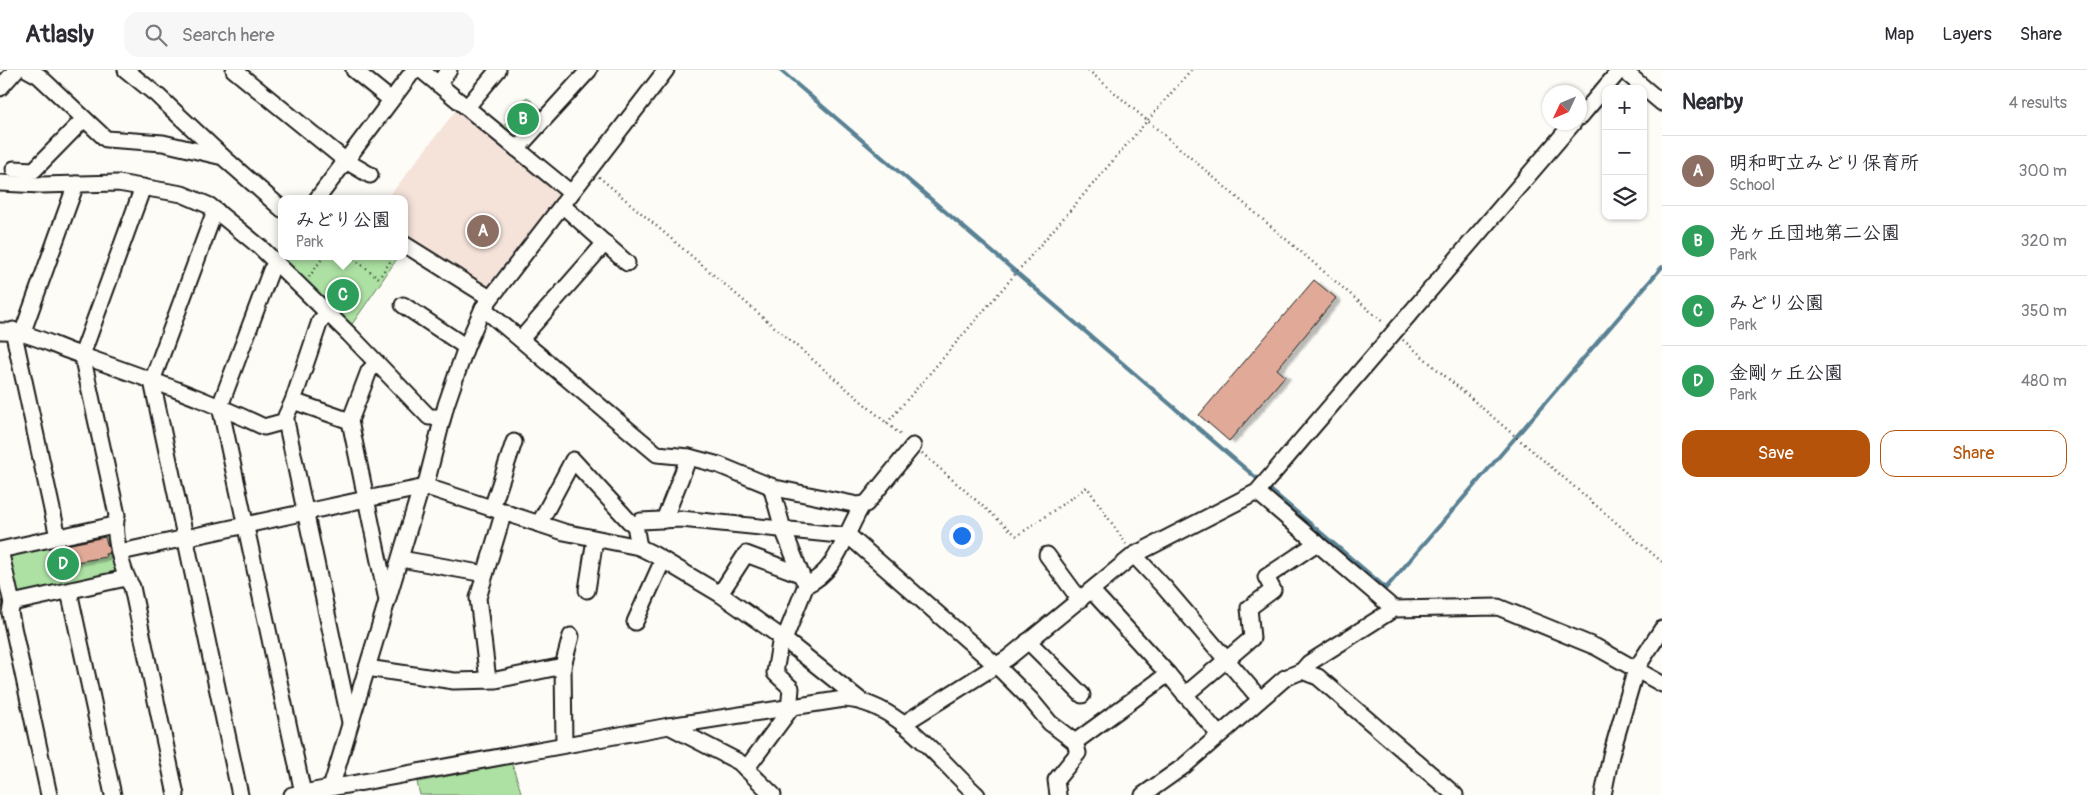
<!DOCTYPE html>
<meta charset="utf-8">
<style>
body{margin:0;font-family:Pangolin,"Klee One",sans-serif;background:#f7f7f7;color:#2b2b33}
.controls{position:absolute;right:15px;top:15px;display:grid;overflow:hidden;border-radius:10px;box-shadow:0 1px 4px #0004}
.controls button{width:45px;height:45px;display:grid;place-items:center;padding:0;border:0;border-bottom:1px solid #e1e1e2;background:#fff;color:#2b2b33;font:25px sans-serif}
.compass{position:absolute;left:1542px;top:15px;width:45px;height:45px;border-radius:50%;background:#fff;box-shadow:0 1px 4px #0004;rotate:226deg}
.you{position:absolute;left:961px;top:465px;width:18px;height:18px;margin:-12px;border:4px solid #fff;border-radius:50%;background:#1a73e8;box-shadow:0 0 0 8px #1a73e833}
.badge{display:grid;place-items:center;width:32px;height:32px;border-radius:50%;background:#b45309;color:#fff;font-size:16px;font-weight:700}
.pin{position:absolute;translate:-50% -50%;border:2px solid #fff;box-shadow:0 1px 5px #0006}
.popup{position:absolute;left:278px;top:125px;width:130px;height:65px;box-sizing:border-box;display:grid;place-content:center;border-radius:10px;background:#fff;filter:drop-shadow(0 1px 4px #0005);font-size:16px;white-space:nowrap;color:#7c7c81}
.popup b{font-size:19px;color:#2b2b33}
.popup::after{content:'';position:absolute;left:50%;top:100%;margin-left:-10px;border:10px solid transparent;border-top-color:#fff}
.list{margin:0;padding:0;list-style:none}
h2{display:flex;justify-content:space-between;align-items:center;height:65px;margin:0;padding:0 20px;font-size:21px}
h2 small{font-size:16px;font-weight:400;color:#7c7c81}
.list li{display:grid;grid-template-columns:32px 1fr auto;gap:15px;align-items:center;box-sizing:border-box;height:70px;padding:0 20px;border-top:1px solid #e1e1e2}
.list b{display:block;font-size:19px;white-space:nowrap}
.list p{margin:0;font-size:16px;white-space:nowrap;color:#7c7c81}
.list em{font-size:16px;font-style:normal;color:#7c7c81}
.actions{display:flex;gap:10px;padding:15px 20px}
.actions a{flex:1;padding:11px 0;border:1px solid #b45309;border-radius:15px;text-align:center;font-size:18px;color:#b45309}
.actions .main{background:#b45309;color:#fff}
.icon{flex:none;width:28px;height:28px;fill:none;stroke:currentColor;stroke-width:2;stroke-linecap:round;stroke-linejoin:round}
.map{position:relative;flex:none;width:1662px;height:725px;overflow:hidden}
header{display:flex;align-items:center;gap:30px;box-sizing:border-box;height:70px;padding:0 25px;background:#fff;border-bottom:1px solid #e1e1e2}
header strong{font-size:24px}
nav{display:flex;gap:28px;margin-inline-start:auto;font-size:18px}
.search{width:350px;height:45px;background:#f7f7f7;display:flex;align-items:center;gap:12px;box-sizing:border-box;padding:0 18px;border-radius:15px;color:#7c7c81;font-size:19px}
main{display:flex}
aside{flex:1;background:#fff}
.map>svg:first-child{display:block}
</style>
<header>
<strong>Atlasly</strong>
<div class="search"><svg class="icon" aria-label="search" viewBox="0 0 24 24"><circle cx="10" cy="10" r="6"/><path d="M15 15l6 6"/></svg>Search here</div>
<nav><a>Map</a><a>Layers</a><a>Share</a></nav>
</header>
<main>
<div class="map">
<svg width="1662" height="725" viewBox="0 0 1662 725">
<defs>
<filter id="shadow"><feDropShadow dx="5.5" dy="3" stdDeviation="1" flood-color="#0004"/></filter>
</defs>
<rect width="100%" height="100%" fill="#fdfcf7"/>
<filter id="ink" filterUnits="userSpaceOnUse"><feTurbulence type="fractalNoise" baseFrequency=".02" numOctaves="2"/><feDisplacementMap in="SourceGraphic" scale="10" xChannelSelector="R" yChannelSelector="G"/><feConvolveMatrix kernelMatrix="1 2 1 2 8 2 1 2 1" color-interpolation-filters="sRGB"/></filter>
<g filter="url(#ink)">
<path fill="#f5e3da" d="M 456,40 L 560,123 L 488,217 L 404,163 L 404,129 L 387,129 Z"/>
<g fill="#ade1a3" stroke="#647e60">
<path d="M 527,27 L 543,41 L 523,64 L 512,65 L 503,57 Z"/>
<path d="M 282,183 L 282,186 L 399,186 L 348,260 L 279,190 Z"/>
<path d="M 104,463 L 109,466 L 117,501 L 112,507 L 22,525 L 17,522 L 10,488 L 13,483 Z"/>
<path d="M 512,694 L 522,725 L 420,725 L 417,712 Z"/>
</g>
<g fill="none" stroke-linecap="round" stroke-linejoin="round">
<g stroke="#598193" stroke-width="4">
<path d="M 780,0 L 1261,412"/>
<path d="M 1267,417 L 1386,518 L 1662,197"/>
</g>
</g>
<g fill="#e1aa98" stroke="#1c1c1c" filter="url(#shadow)">
<path d="M 1314,210 L 1336,228 L 1277,299 L 1285,306 L 1229,371 L 1199,345 Z"/>
<path d="M 105,467 L 110,483 L 105,484 L 106,487 L 64,494 L 61,476 Z"/>
</g>
<g fill="none" stroke-linecap="round" stroke-linejoin="round">
<g stroke="#1c1c1c" stroke-width="19">
<g id="minor">
<path d="M 28,0 L 39,6 L 106,69 L 163,73 L 223,87 L 282,139"/>
<path d="M 126,0 L 158,26 L 222,86"/>
<path d="M 234,0 L 346,91 L 370,105"/>
<path d="M 354,0 L 391,30"/>
<path d="M 421,0 L 571,123"/>
<path d="M 1623,0 L 1662,33"/>
<path d="M 438,14 L 449,0"/>
<path d="M 0,18 L 16,0"/>
<path d="M 467,37 L 498,0"/>
<path d="M 1580,47 L 1620,0"/>
<path d="M 517,79 L 589,0"/>
<path d="M 14,99 L 34,100 L 84,49"/>
<path d="M 0,113 L 41,115 L 118,113 L 182,124 L 210,136 L 260,177 L 349,264 L 429,347 L 443,347"/>
<path d="M 143,117 L 82,285 L 117,445 C 112,462 122,502 132,517 L 176,725"/>
<path d="M 317,129 L 414,0"/>
<path d="M 562,135 L 627,193"/>
<path d="M 217,141 L 213,146 L 152,311 L 240,725"/>
<path d="M 404,174 L 490,228"/>
<path d="M 277,194 L 271,200 L 220,336 L 303,723"/>
<path d="M 403,235 L 466,277"/>
<path d="M 483,238 L 657,384 L 689,387 L 719,395 L 775,418 L 858,435 L 866,434 L 913,376"/>
<path d="M 13,260 L 58,467"/>
<path d="M 0,261 C 24,260 50,274 72,282 C 137,305 202,327 264,357 L 286,351 L 286,346 L 293,331 L 350,351"/>
<path d="M 22,264 L 76,114"/>
<path d="M 521,269 L 605,173"/>
<path d="M 377,293 L 369,301 L 350,351 L 387,530"/>
<path d="M 293,331 L 320,251 L 327,244"/>
<path d="M 286,351 L 350,652"/>
<path d="M 771,416 L 783,459 L 803,509"/>
<path d="M 425,418 L 446,335 L 466,277 L 483,238 L 666,0"/>
<path d="M 1257,422 L 1394,539"/>
<path d="M 492,438 L 514,372"/>
<path d="M 664,450 L 689,387"/>
<path d="M 539,454 L 573,390 L 629,451 L 635,455"/>
<path d="M 114,455 L 0,480 L 12,533 L 126,508"/>
<path d="M 639,477 L 635,455 L 641,451 L 681,449 L 849,466 L 997,596 L 1031,630 L 1050,653 L 1075,672 L 1078,683 L 1056,710 L 1058,725"/>
<path d="M 121,482 L 366,429 L 421,418 L 433,419 L 564,462 L 639,477 L 653,484 L 720,524 L 781,567 L 860,630"/>
<path d="M 1047,485 L 1080,530"/>
<path d="M 1134,485 L 1164,517 L 1260,629"/>
<path d="M 401,489 L 485,504"/>
<path d="M 587,520 L 595,469"/>
<path d="M 69,521 L 113,725"/>
<path d="M 1092,521 L 1168,604 L 1219,665"/>
<path d="M 720,524 L 746,484 L 800,504"/>
<path d="M 12,533 L 10,543 L 49,725"/>
<path d="M 635,552 L 663,490"/>
<path d="M 784,570 L 806,515 C 839,501 845,461 863,434"/>
<path d="M 1028,571 L 1082,625"/>
<path d="M 367,598 L 454,611 L 496,610 L 563,596"/>
<path d="M 1302,601 L 1309,593 L 1394,539 L 1498,537 L 1596,577 L 1662,614"/>
<path d="M 488,610 L 478,528 L 504,441"/>
<path d="M 1185,625 L 1252,568 L 1249,538 L 1273,520 L 1266,507 L 1317,473"/>
<path d="M 903,654 L 1008,588 L 1134,485 L 1257,422 L 1574,52"/>
<path d="M 669,656 L 739,692 L 773,725"/>
<path d="M 1075,672 L 1168,604"/>
<path d="M 564,674 L 563,596 L 571,566"/>
<path d="M 746,699 L 789,641 L 791,618 L 775,603 L 781,567"/>
<path d="M 331,718 L 421,418"/>
<path d="M 292,725 L 669,656 L 844,629 C 899,632 938,690 977,725"/>
<path d="M 1143,725 L 1184,696 L 1285,608 L 1302,601 L 1318,607 L 1455,725"/>
<path d="M 1603,725 L 1611,685 L 1636,599 L 1662,559"/>
</g>
</g>
<g stroke="#1c1c1c" stroke-width="2.5" stroke-dasharray="1 4" stroke-linecap="butt">
<path d="M 1088,0 L 1384,253"/>
<path d="M 599,107 L 903,367"/>
<path d="M 350,186 L 379,208 L 394,186"/>
<path d="M 309,207 L 324,186"/>
<path d="M 1403,270 L 1662,492"/>
<path d="M 887,353 L 1191,0"/>
<path d="M 922,383 L 1017,466 L 1087,417 L 1126,474"/>
</g>
<use href="#minor" stroke="#fdfcf7" stroke-width="15"/>
</g>
</g>
</svg>
<div class="controls">
<button>+</button>
<button>−</button>
<button><svg class="icon" aria-label="layers" viewBox="0 0 24 24"><path d="M12 4l9 5-9 5-9-5zM3 14l9 5 9-5"/></svg></button>
</div>
<svg class="compass" viewBox="-18 -18 36 36"><path d="M0-13l5 13h-10z" fill="#e53935"/><path d="M0 13l5-13h-10z" fill="#7c7c81"/></svg>
<div class="you"></div>
<div class="pin badge" style="left:483px;top:161px;background:#8d6e63">A</div>
<div class="pin badge" style="left:523px;top:49px;background:#2e9e5b">B</div>
<div class="pin badge" style="left:343px;top:225px;background:#2e9e5b">C</div>
<div class="popup"><b>みどり公園</b>Park</div>
<div class="pin badge" style="left:63px;top:494px;background:#2e9e5b">D</div>
</div>
<aside>
<h2>Nearby<small>4 results</small></h2>
<ul class="list">
<li><span class="badge" style="background:#8d6e63">A</span><div><b>明和町立みどり保育所</b><p>School</p></div><em>300 m</em></li>
<li><span class="badge" style="background:#2e9e5b">B</span><div><b>光ヶ丘団地第二公園</b><p>Park</p></div><em>320 m</em></li>
<li><span class="badge" style="background:#2e9e5b">C</span><div><b>みどり公園</b><p>Park</p></div><em>350 m</em></li>
<li><span class="badge" style="background:#2e9e5b">D</span><div><b>金剛ヶ丘公園</b><p>Park</p></div><em>480 m</em></li>
</ul>
<div class="actions"><a class="main">Save</a><a>Share</a></div>
</aside>
</main>
